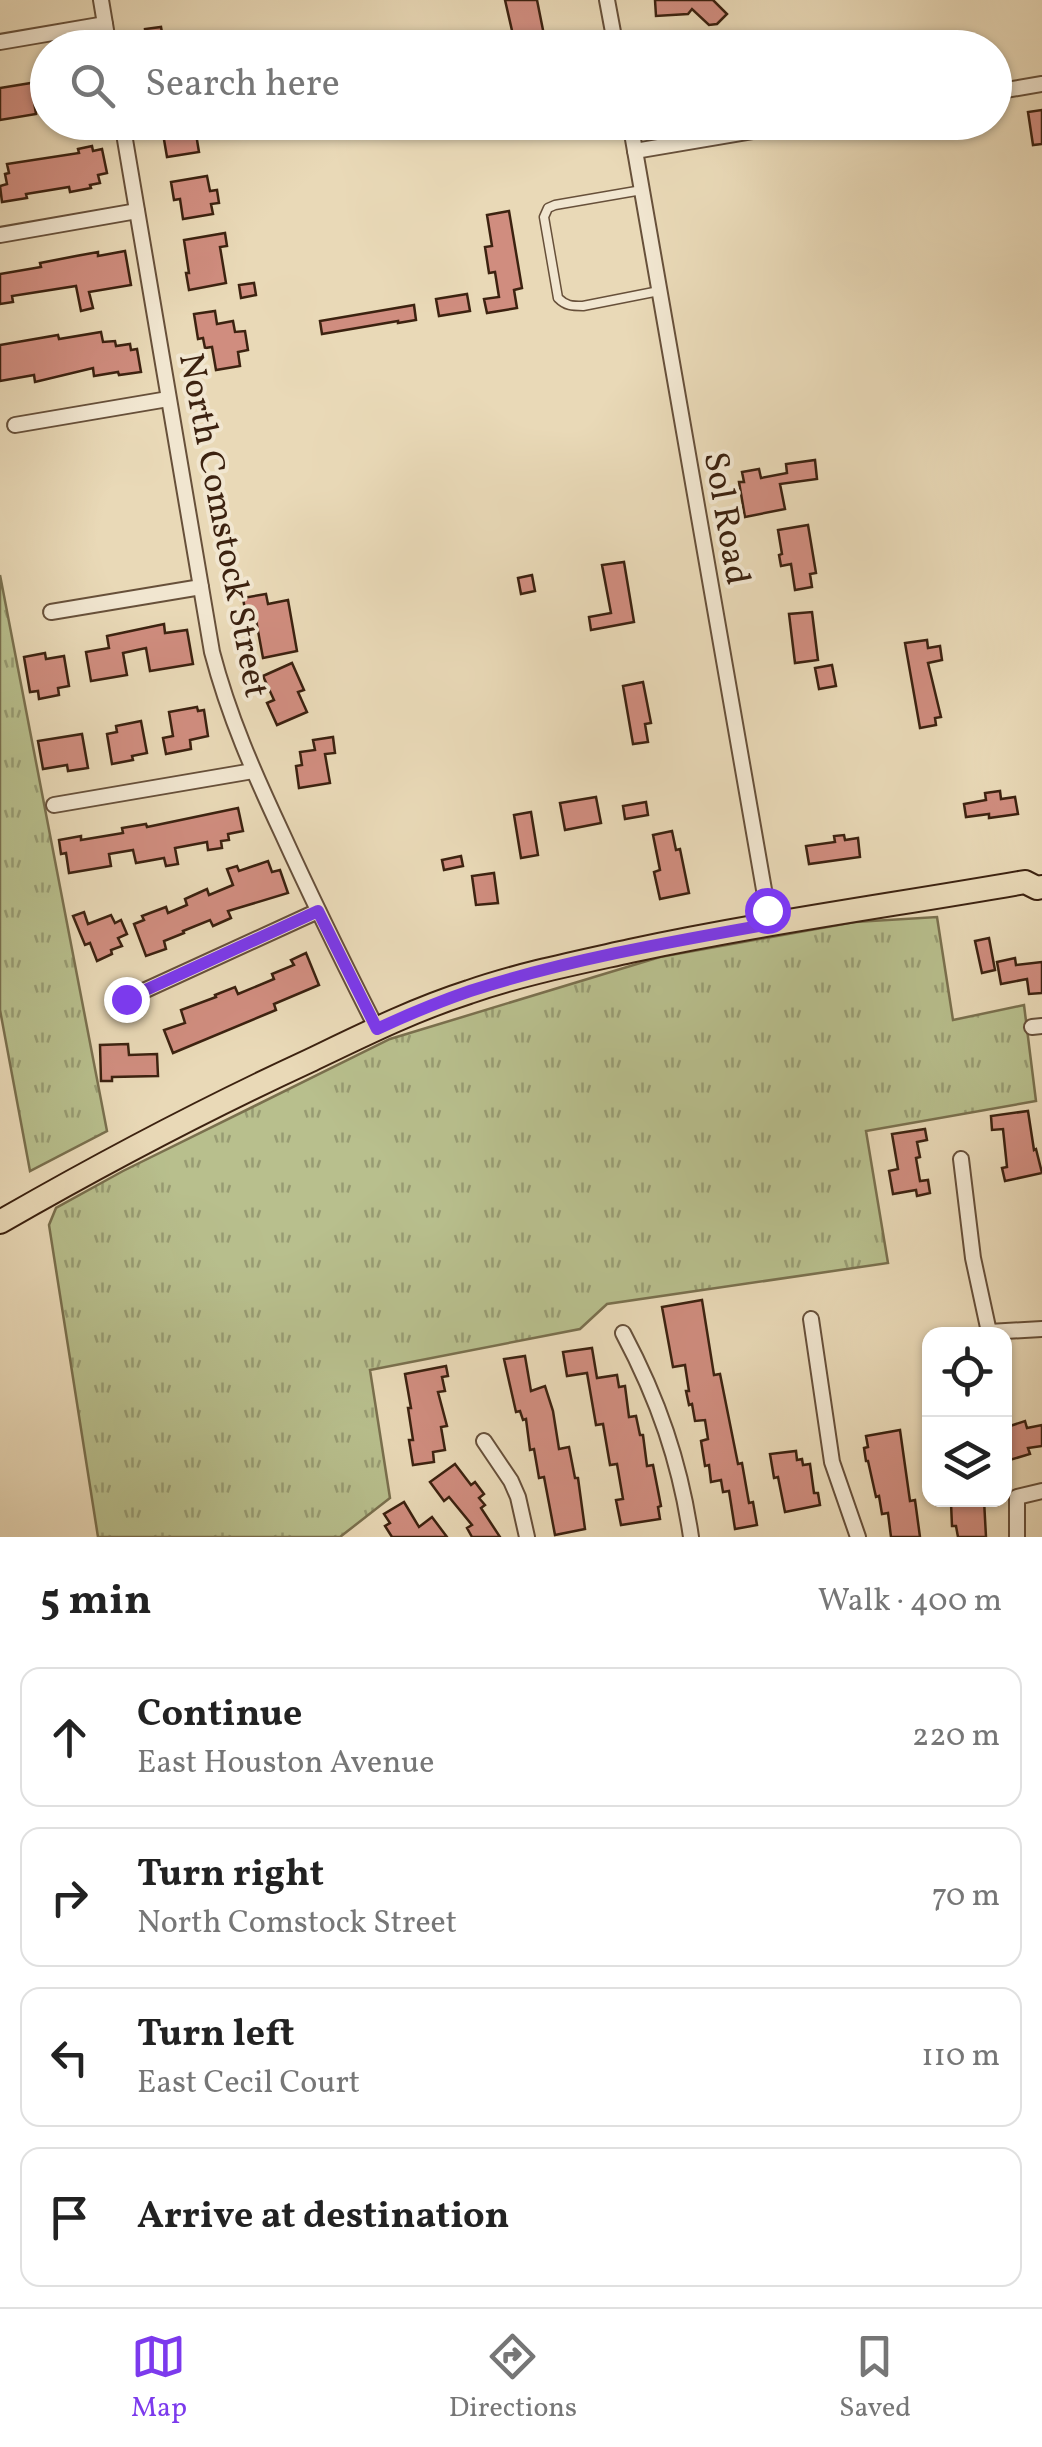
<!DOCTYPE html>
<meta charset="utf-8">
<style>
body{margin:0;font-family:Vollkorn,serif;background:#f6f6f6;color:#222}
.controls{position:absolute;right:30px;bottom:30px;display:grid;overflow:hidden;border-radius:20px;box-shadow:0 2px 8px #0004}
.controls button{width:90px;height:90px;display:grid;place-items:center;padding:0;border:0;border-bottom:2px solid #e0e0e0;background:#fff;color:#222;font:50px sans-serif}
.stop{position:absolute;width:30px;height:30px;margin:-22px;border:8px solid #7c3aed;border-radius:50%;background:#fff}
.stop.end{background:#7c3aed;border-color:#fff;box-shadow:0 2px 10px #0008}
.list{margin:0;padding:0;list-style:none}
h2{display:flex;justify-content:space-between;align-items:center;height:130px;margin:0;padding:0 40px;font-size:42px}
h2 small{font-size:32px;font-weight:400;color:#767676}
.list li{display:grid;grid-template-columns:65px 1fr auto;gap:30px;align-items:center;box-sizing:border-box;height:140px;margin:0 20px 20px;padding:0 20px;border:2px solid #e0e0e0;border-radius:20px}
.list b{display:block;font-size:38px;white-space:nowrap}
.list p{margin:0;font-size:32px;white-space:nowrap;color:#767676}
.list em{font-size:32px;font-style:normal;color:#767676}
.icon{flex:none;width:55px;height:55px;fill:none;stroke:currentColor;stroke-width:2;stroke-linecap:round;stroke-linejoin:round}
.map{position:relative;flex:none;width:1042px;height:1537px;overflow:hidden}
.search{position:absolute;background:#fff;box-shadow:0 2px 8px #0004;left:30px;right:30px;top:30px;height:110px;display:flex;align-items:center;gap:25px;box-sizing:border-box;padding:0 35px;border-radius:55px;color:#767676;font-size:38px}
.sheet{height:770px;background:#fff}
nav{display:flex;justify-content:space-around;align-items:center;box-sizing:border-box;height:140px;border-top:2px solid #e0e0e0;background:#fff;font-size:28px;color:#767676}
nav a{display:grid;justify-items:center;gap:5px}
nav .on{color:#7c3aed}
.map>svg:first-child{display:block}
</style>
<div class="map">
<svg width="1042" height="1537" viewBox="0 0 1042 1537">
<defs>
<pattern id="grass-tufts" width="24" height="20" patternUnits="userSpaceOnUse" patternTransform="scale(2.5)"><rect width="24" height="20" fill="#b8bf8d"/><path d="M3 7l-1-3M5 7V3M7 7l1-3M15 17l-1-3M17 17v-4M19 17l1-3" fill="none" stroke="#979b72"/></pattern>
</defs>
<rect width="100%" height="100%" fill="#e9d9b7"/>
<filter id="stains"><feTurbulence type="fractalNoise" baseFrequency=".002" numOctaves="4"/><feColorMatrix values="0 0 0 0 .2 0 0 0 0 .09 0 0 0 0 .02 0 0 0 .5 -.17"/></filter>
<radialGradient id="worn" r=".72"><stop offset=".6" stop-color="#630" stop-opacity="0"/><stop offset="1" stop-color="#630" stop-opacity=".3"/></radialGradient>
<g fill="url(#grass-tufts)" stroke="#7a704e" stroke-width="2.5">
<path d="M 0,575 L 107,1131 L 30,1171 L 0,1010 Z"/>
<path d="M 937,917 L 953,1020 L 1024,1005 L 1036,1101 L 866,1131 L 888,1263 L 607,1304 L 580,1329 L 370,1370 L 390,1498 L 340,1537 L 98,1537 L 49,1225 L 56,1208 L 123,1171 L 390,1039 L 660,957 L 855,922 Z"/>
</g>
<g fill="#d08d7f" stroke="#3c2210" stroke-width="2.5">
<path d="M 505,0 L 537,0 L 545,40 L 540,41 L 541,48 L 516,48 Z"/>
<path d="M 655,0 L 713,0 L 727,14 L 717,24 L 709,25 L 692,9 L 688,14 L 656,16 Z"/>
<path d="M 161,27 L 163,38 L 168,37 L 169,48 L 138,48 L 137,42 L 146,40 L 145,29 Z"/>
<path d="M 31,83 L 36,114 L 0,120 L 0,88 Z"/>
<path d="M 1042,110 L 1042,144 L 1033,145 L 1028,112 Z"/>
<path d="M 161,122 L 194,122 L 199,152 L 167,157 Z"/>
<path d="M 92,146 L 93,151 L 102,149 L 107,173 L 98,175 L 100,183 L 90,185 L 91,188 L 70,192 L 69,187 L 26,194 L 27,198 L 2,202 L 0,186 L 7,184 L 5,174 L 9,173 L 7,164 L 79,153 L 78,149 Z"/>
<path d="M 207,176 L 210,191 L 217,190 L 219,203 L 211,204 L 213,214 L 183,219 L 180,199 L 174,200 L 171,182 Z"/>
<path d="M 509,211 L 522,288 L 514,290 L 517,308 L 487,313 L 484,299 L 499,297 L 495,272 L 489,273 L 485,247 L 492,246 L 487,215 Z"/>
<path d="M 225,233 L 227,246 L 220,247 L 226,283 L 189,290 L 186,273 L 189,273 L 184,240 Z"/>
<path d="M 125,251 L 131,285 L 89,292 L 93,308 L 81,311 L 76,286 L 12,296 L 13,302 L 0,304 L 0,274 L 41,267 L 40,263 L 76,256 L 98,252 L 98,256 Z"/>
<path d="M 254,283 L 256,295 L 241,298 L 239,285 Z"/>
<path d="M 467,294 L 470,311 L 439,316 L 436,299 Z"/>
<path d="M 414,305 L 416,320 L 398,323 L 398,321 L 322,334 L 320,321 Z"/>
<path d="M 215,311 L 217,324 L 233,321 L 235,332 L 245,331 L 248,350 L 238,352 L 240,366 L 216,370 L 212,347 L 205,348 L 203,338 L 198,339 L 194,314 Z"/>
<path d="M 101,332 L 103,342 L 115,341 L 116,346 L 130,344 L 131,350 L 137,349 L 141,372 L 119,375 L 118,372 L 94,376 L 93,368 L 35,382 L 34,375 L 0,381 L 0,345 L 58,335 L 59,339 Z"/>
<path d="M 815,460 L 817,479 L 780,484 L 785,509 L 745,517 L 739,482 L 744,482 L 742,472 L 759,469 L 761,478 L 787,473 L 786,464 Z"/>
<path d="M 808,525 L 816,573 L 810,574 L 812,587 L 795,590 L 791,564 L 781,566 L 779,555 L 782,554 L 778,530 Z"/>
<path d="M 624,562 L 634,622 L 591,630 L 589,617 L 611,613 L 602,565 Z"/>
<path d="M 532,575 L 535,591 L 521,594 L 518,578 Z"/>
<path d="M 266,594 L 268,604 L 288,600 L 297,651 L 263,658 L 256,620 L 247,622 L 243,598 Z"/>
<path d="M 812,612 L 818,660 L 795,663 L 789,614 Z"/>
<path d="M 164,624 L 165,633 L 187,630 L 193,664 L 150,671 L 146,648 L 123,653 L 127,675 L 91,681 L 86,652 L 109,648 L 107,636 Z"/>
<path d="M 927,640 L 928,648 L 940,646 L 942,660 L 928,663 L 941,717 L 935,718 L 936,725 L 920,728 L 905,643 Z"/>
<path d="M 45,653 L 46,659 L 64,656 L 69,686 L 58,688 L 59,695 L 39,699 L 38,691 L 30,692 L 24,657 Z"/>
<path d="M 292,663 L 304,690 L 298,692 L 307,712 L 277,725 L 267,703 L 274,700 L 263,676 Z"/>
<path d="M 832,665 L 836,686 L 819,689 L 815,668 Z"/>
<path d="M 643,682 L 651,723 L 645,724 L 648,742 L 633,744 L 623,686 Z"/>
<path d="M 197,707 L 198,711 L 204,710 L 208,736 L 190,740 L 191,749 L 166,754 L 163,738 L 173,736 L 169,712 Z"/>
<path d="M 141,721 L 147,753 L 132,756 L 133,760 L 112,764 L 107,734 L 117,732 L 116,726 Z"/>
<path d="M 82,734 L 88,768 L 68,771 L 67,765 L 43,769 L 38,741 Z"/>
<path d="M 333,737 L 335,753 L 325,754 L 330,783 L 299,788 L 296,766 L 302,765 L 300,752 L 315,750 L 313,740 Z"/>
<path d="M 1000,791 L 1001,799 L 1015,797 L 1018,814 L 989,818 L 989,814 L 966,817 L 964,804 L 986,800 L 985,793 Z"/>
<path d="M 596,797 L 601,823 L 565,830 L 560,803 Z"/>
<path d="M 646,802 L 648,815 L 625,819 L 623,806 Z"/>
<path d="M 238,808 L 243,831 L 228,834 L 229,840 L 221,841 L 222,848 L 208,850 L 207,842 L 175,848 L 178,864 L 166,866 L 164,858 L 136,863 L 133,850 L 109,854 L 111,866 L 69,873 L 66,853 L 61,854 L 59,840 L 81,836 L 81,840 L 123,833 L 122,828 L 146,824 L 147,827 Z"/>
<path d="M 531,812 L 538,855 L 521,858 L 514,815 Z"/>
<path d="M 672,831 L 676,850 L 680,849 L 689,893 L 660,899 L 654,872 L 660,870 L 653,835 Z"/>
<path d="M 844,835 L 845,840 L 858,838 L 860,857 L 809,864 L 806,846 L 835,842 L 834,836 Z"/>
<path d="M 461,856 L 463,866 L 444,870 L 442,860 Z"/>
<path d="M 268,861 L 272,872 L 280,870 L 288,893 L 228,911 L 231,918 L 213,926 L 210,920 L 183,931 L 184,933 L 164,941 L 166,949 L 146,956 L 134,924 L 144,920 L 142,916 L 166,907 L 168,913 L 187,905 L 185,899 L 207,889 L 209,895 L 233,885 L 227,869 L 237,866 L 239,871 Z"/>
<path d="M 494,873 L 498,903 L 476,905 L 472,876 Z"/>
<path d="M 84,912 L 88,924 L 111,915 L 115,923 L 121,920 L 127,934 L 118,938 L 122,946 L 111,950 L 112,954 L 97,961 L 90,943 L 85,945 L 73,916 Z"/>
<path d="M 989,938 L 995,970 L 982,973 L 975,941 Z"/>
<path d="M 306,953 L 319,985 L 274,1004 L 276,1010 L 173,1053 L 164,1030 L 185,1023 L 181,1010 L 216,997 L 215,995 L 235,987 L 238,994 L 274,979 L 272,974 L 294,965 L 291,960 Z"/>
<path d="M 1015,958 L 1016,965 L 1042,962 L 1042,993 L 1029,994 L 1027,979 L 1001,984 L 997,962 Z"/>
<path d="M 128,1044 L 129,1055 L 157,1054 L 158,1076 L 112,1077 L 112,1081 L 101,1081 L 100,1045 Z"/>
<path d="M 1028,1111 L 1034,1150 L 1036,1149 L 1042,1173 L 1005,1181 L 1002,1168 L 1007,1167 L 1003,1129 L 992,1130 L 991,1116 Z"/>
<path d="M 925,1129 L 927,1140 L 917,1142 L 920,1157 L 916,1158 L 920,1181 L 928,1180 L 930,1193 L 917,1196 L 916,1190 L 893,1194 L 889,1171 L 898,1169 L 892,1134 Z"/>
<path d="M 702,1300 L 714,1375 L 720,1374 L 738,1464 L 742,1463 L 749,1503 L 753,1502 L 757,1525 L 735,1529 L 729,1491 L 723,1492 L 721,1480 L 711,1482 L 709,1465 L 705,1466 L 701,1441 L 708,1439 L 705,1420 L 695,1421 L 692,1404 L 689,1405 L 686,1391 L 689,1391 L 685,1365 L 673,1367 L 662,1307 Z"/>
<path d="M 592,1348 L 597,1378 L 617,1375 L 619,1387 L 625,1386 L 629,1417 L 636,1416 L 640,1435 L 643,1435 L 647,1466 L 653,1465 L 661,1506 L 658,1507 L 660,1519 L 621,1525 L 616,1500 L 623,1499 L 617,1464 L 610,1465 L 603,1424 L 596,1425 L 587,1373 L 567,1376 L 563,1352 Z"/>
<path d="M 525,1356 L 531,1391 L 545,1386 L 553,1411 L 559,1449 L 569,1447 L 575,1478 L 578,1478 L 585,1529 L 555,1535 L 544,1477 L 539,1478 L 534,1449 L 530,1450 L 526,1419 L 523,1420 L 520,1411 L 516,1412 L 504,1359 Z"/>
<path d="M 446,1366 L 448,1376 L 442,1377 L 445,1391 L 438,1392 L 447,1426 L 441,1427 L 445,1450 L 433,1452 L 434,1462 L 413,1465 L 409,1440 L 413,1440 L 408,1408 L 411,1408 L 405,1374 Z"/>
<path d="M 1025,1421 L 1027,1428 L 1042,1425 L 1042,1446 L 1028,1448 L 1030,1454 L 1006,1461 L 1004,1428 Z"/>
<path d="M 900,1430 L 910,1501 L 915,1500 L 920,1537 L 891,1537 L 888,1513 L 882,1514 L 879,1496 L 876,1497 L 868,1461 L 866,1461 L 864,1448 L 868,1447 L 866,1436 Z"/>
<path d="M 796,1451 L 797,1460 L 802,1459 L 803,1465 L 810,1464 L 814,1493 L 818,1493 L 820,1505 L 785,1512 L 778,1477 L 774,1478 L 770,1454 Z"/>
<path d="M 455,1464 L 471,1485 L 475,1482 L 484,1494 L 479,1498 L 485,1505 L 481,1508 L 500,1537 L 472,1537 L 467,1528 L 472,1525 L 449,1497 L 444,1501 L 430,1482 Z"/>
<path d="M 973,1500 L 984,1500 L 986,1537 L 958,1537 L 956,1526 L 952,1526 L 951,1503 L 973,1502 Z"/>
<path d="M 404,1502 L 419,1527 L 432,1517 L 447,1537 L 392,1537 L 385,1526 L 390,1523 L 384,1514 Z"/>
</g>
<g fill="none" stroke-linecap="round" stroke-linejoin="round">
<g stroke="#67503a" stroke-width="11">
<path id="service" d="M 642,190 L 555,205 L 548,208 L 544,217 L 558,298 C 566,306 572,306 583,306 L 659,291"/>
</g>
<g stroke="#67503a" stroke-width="18">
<g id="minor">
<path d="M 101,0 L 109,48"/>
<path d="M 607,0 L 616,48"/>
<path d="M 0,42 L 105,24"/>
<path d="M 994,92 L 1042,84"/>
<path d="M 122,122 L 212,652 C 229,717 254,773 282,833 C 312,899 344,964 377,1029"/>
<path d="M 630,122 L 770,924"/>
<path d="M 635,151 L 806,122"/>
<path d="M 0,235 L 137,211"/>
<path d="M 15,425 L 168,399"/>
<path d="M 51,612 L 201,587"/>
<path d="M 54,805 L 253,771"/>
<path d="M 126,999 L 318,911"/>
<path d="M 1032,1027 L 1042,1026"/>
<path d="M 961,1159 L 973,1258 L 989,1332 L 1042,1329"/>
<path d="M 811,1319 L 832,1462 L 858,1537"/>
<path d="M 623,1333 C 658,1399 680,1462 691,1537"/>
<path d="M 484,1441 L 511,1481 L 518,1497 L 527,1537"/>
<path d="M 1017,1537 L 1017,1497 L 1042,1491"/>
</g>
</g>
<g stroke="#3c2210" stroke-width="26">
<path id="primary" d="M 0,1222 C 101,1164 203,1110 309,1061 C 361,1036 413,1010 469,992 C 521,974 576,963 630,951 C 761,923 893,905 1025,882 L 1037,888 L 1042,887"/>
</g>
<use href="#service" stroke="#f1e6d0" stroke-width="8"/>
<use href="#minor" stroke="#f1e6d0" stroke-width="14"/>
<use href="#primary" stroke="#e9d9b7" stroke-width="22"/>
</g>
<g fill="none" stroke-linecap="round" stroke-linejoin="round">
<path stroke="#7c3aed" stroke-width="12" d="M 126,999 L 318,911 L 377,1029 C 407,1015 438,1002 470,991 C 566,960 669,942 770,924 L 767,910"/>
</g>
<g text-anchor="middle" stroke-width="8" stroke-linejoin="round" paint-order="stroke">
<g font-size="35" fill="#3c2210" stroke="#f1e6d0">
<text transform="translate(728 518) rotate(80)" y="12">Sol Road</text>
<text transform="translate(225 525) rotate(79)" y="12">North Comstock Street</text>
</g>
</g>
<rect width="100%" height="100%" filter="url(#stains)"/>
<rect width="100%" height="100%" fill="url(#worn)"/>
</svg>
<div class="controls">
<button><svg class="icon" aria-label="locate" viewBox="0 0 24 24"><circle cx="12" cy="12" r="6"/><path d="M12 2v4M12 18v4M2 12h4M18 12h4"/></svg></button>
<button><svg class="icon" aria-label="layers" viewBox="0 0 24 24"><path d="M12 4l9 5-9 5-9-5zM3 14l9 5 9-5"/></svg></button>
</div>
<div class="stop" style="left:767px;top:910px"></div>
<div class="stop end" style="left:126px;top:999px"></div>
<div class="search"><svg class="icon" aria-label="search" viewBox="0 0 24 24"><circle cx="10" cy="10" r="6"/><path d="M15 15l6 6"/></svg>Search here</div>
</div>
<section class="sheet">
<h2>5 min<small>Walk · 400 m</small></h2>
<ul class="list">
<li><svg class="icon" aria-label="ahead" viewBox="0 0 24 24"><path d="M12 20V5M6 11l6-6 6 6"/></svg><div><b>Continue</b><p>East Houston Avenue</p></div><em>220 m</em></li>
<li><svg class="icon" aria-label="right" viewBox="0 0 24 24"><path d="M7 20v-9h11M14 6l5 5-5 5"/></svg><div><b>Turn right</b><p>North Comstock Street</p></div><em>70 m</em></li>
<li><svg class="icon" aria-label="left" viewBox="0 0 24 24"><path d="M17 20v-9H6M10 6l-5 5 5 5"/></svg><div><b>Turn left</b><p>East Cecil Court</p></div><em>110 m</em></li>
<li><svg class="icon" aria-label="arrive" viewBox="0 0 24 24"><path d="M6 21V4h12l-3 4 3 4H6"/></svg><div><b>Arrive at destination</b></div></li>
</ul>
</section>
<nav>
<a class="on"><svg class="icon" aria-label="map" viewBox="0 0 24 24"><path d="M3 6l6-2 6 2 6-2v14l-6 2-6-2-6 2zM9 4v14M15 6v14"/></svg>Map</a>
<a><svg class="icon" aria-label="directions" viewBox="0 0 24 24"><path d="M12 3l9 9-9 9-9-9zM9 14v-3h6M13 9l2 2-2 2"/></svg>Directions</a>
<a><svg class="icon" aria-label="saved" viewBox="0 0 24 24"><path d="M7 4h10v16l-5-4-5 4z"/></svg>Saved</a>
</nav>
